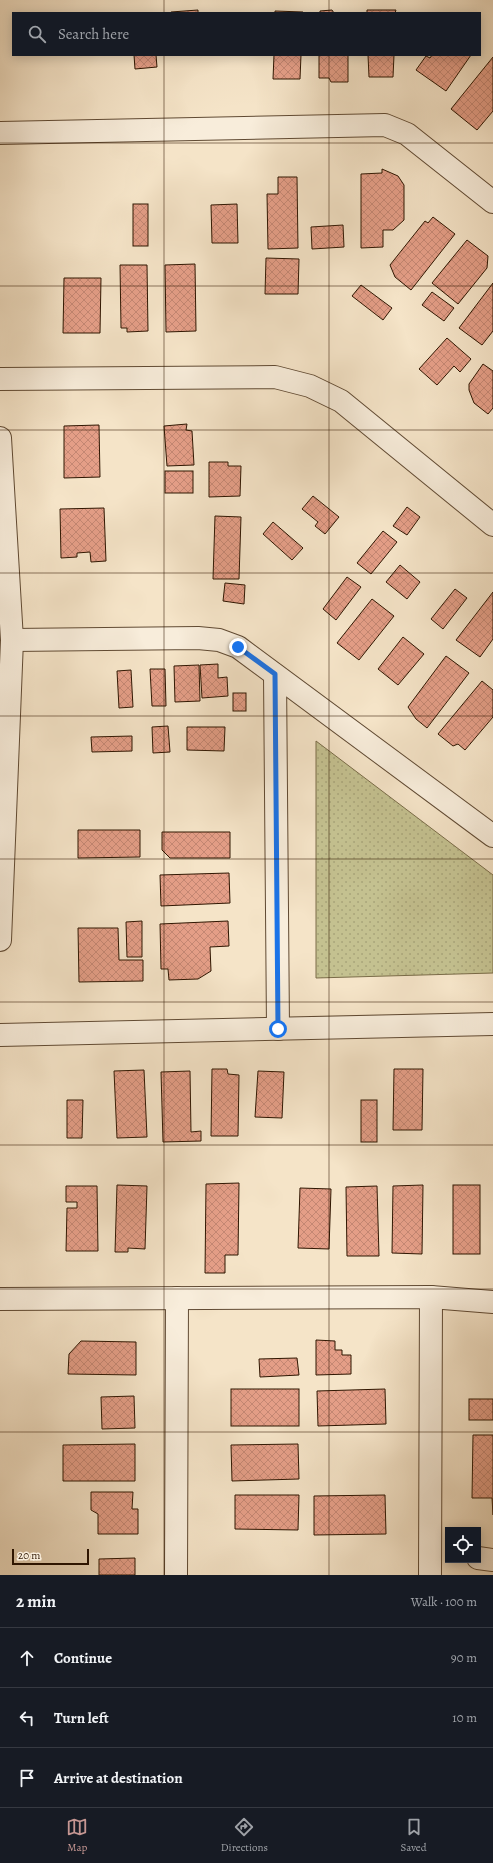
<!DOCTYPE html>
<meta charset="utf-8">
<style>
body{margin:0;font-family:Alegreya,serif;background:#20242c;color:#f1f3f6}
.controls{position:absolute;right:12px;bottom:12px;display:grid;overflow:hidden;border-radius:0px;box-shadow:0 2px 10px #0003}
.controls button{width:36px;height:36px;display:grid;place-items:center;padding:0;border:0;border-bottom:1px solid #363941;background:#171b24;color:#f1f3f6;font:20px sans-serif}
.scale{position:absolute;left:12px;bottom:10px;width:77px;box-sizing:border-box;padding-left:4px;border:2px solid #2f1601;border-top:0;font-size:11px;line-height:14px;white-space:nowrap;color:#2f1601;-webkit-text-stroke:3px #f8eddb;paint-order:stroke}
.stop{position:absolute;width:12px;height:12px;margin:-9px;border:3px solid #1a73e8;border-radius:50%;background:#fff}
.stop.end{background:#1a73e8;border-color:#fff;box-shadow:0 1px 4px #0008}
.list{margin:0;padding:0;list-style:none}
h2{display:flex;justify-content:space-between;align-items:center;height:52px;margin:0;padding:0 16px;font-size:17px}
h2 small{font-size:13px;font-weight:400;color:#9ea1a6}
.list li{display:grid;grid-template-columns:26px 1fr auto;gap:12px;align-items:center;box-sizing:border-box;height:60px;padding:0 16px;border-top:1px solid #363941}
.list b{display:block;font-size:15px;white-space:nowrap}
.list em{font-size:13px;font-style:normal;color:#9ea1a6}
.icon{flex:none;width:22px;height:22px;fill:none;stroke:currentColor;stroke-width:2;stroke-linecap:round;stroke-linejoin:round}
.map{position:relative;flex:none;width:493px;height:1575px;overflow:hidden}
.search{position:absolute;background:#171b24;box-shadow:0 2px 10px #0003;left:12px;right:12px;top:12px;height:44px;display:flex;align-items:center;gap:10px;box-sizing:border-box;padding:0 14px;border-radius:0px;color:#9ea1a6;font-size:15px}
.sheet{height:232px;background:#171b24}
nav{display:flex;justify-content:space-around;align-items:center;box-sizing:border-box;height:56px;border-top:1px solid #363941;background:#171b24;font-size:11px;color:#9ea1a6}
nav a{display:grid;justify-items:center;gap:2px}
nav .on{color:#c59692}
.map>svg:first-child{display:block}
</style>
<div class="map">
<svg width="493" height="1575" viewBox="0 0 493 1575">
<defs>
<pattern id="grass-dots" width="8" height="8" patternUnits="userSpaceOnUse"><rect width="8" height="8" fill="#c4c190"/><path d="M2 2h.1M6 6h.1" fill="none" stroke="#a9a57a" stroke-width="1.8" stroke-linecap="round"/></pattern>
<pattern id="building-cross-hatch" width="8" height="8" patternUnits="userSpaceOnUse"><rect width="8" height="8" fill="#e49e87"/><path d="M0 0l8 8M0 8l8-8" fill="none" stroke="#c48773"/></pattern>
</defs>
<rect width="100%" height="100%" fill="#f5e4c8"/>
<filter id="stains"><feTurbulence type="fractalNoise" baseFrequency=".005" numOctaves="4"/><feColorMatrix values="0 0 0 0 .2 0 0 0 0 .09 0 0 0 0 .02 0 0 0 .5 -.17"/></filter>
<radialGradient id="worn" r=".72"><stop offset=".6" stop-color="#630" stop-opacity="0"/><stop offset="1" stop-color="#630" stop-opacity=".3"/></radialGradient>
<path fill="url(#grass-dots)" stroke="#7a6c48" d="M 316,741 L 493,875 L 493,973 L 316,978 Z"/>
<g fill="url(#building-cross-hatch)" stroke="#2f1601">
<path d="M 198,10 L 198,13 L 172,13 L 171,12 Z"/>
<path d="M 332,10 L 334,13 L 320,13 L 320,11 Z"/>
<path d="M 367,10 L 396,10 L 395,13 L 367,13 Z"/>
<path d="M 275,11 L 303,12 L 302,13 L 275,13 Z"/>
<path d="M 134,55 L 156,55 L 157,67 L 135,69 Z"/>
<path d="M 274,55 L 301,55 L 300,79 L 273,79 Z"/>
<path d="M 319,55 L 348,55 L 348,82 L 331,82 L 329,78 L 319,78 Z"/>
<path d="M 368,55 L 394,55 L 393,77 L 369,77 Z"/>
<path d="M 432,55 L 471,55 L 446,91 L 416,70 L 426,56 L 430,58 Z"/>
<path d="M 493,57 L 493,111 L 477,130 L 451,109 Z"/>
<path d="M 382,169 L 398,176 L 404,185 L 404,220 L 393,230 L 383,230 L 383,247 L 361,248 L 361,174 L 382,173 Z"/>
<path d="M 278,177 L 297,177 L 298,248 L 268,249 L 267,194 L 278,194 Z"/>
<rect x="133" y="204" width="15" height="42"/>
<path d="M 237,204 L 238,243 L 212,243 L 211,205 Z"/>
<path d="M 433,217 L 455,234 L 411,290 L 395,277 L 390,265 L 425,221 L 428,223 Z"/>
<path d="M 343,225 L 344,247 L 312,249 L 311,227 Z"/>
<path d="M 467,240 L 488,256 L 487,268 L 458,304 L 432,283 Z"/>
<path d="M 266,258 L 299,259 L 298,294 L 265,294 Z"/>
<path d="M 195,264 L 196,331 L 166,332 L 165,265 Z"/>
<path d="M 120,265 L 147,265 L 148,331 L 127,332 L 127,328 L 121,328 Z"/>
<path d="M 64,278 L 101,278 L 100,333 L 63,333 Z"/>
<path d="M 493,283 L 493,331 L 482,345 L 459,328 Z"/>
<path d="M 361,285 L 392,308 L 383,320 L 352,296 Z"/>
<path d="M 432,292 L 454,308 L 444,321 L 422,305 Z"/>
<path d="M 447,338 L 471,359 L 460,372 L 454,366 L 437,385 L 419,369 Z"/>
<path d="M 483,364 L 493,371 L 493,408 L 488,414 L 474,403 L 469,390 L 469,384 Z"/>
<path d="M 187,424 L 186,430 L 192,431 L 194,465 L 167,466 L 164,426 Z"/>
<path d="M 99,425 L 100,477 L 64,478 L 64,426 Z"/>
<path d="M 209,462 L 228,462 L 228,466 L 241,466 L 240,496 L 209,497 Z"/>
<rect x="165" y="471" width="28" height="22"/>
<path d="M 313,496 L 339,517 L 325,534 L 315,526 L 318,522 L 302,509 Z"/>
<path d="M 407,507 L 420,517 L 407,535 L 393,526 Z"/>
<path d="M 104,508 L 106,561 L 91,562 L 90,552 L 77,553 L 77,557 L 61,558 L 60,509 Z"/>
<path d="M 215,516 L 241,517 L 239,579 L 213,579 Z"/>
<path d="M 273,522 L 303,548 L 292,560 L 263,534 Z"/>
<path d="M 383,531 L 397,542 L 371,574 L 357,563 Z"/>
<path d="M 400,565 L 420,582 L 407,599 L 386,582 Z"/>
<path d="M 347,577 L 361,587 L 336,620 L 323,609 Z"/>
<path d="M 225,583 L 245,585 L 244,604 L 223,601 Z"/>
<path d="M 455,589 L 467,598 L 443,629 L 431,619 Z"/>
<path d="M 493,592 L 493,639 L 480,657 L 456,640 Z"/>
<path d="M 372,599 L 394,616 L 359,660 L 337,643 Z"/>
<path d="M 403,637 L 424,654 L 398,685 L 378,669 Z"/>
<path d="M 446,656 L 469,673 L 427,728 L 416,719 L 408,707 Z"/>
<path d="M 218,664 L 218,678 L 227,677 L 228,696 L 202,698 L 200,665 Z"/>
<path d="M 199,665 L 200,701 L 175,702 L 174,666 Z"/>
<path d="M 150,669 L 165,669 L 166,706 L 152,706 Z"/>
<path d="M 131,670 L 133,707 L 119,708 L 117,671 Z"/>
<path d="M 482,681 L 493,690 L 493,717 L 465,750 L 458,744 L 453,746 L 438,734 Z"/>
<rect x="233" y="693" width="13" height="18"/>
<path d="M 168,726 L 170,752 L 153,753 L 152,727 Z"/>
<path d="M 187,727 L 225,727 L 224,751 L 187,750 Z"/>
<path d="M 132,736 L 132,751 L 92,752 L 91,737 Z"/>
<path d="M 78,830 L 140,830 L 140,857 L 78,858 Z"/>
<path d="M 162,832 L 230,832 L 230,858 L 170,858 L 162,850 Z"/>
<path d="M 229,873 L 230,903 L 161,906 L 160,875 Z"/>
<path d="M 142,921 L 142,957 L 127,957 L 126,922 Z"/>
<path d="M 228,921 L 229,946 L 210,947 L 211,971 L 198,979 L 169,980 L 168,969 L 161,969 L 160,924 Z"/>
<path d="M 78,928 L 118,928 L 119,960 L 143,960 L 143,981 L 79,982 Z"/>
<path d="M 212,1069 L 227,1069 L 228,1074 L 239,1075 L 238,1136 L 211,1136 Z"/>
<path d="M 394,1069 L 423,1069 L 422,1130 L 393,1130 Z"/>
<path d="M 144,1070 L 147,1137 L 117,1138 L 114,1071 Z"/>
<path d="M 190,1071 L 191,1132 L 201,1131 L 201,1141 L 163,1142 L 161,1072 Z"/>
<path d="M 258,1071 L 284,1072 L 282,1118 L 255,1117 Z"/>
<path d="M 67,1100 L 83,1100 L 82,1138 L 67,1138 Z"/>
<rect x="361" y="1100" width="16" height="42"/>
<path d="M 239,1183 L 238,1255 L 225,1255 L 225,1273 L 205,1273 L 206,1184 Z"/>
<path d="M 117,1185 L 147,1186 L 145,1249 L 128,1248 L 128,1252 L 115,1252 Z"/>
<path d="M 423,1185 L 422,1254 L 392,1253 L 393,1186 Z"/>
<rect x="453" y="1185" width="27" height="69"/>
<path d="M 66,1186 L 97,1186 L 98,1251 L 66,1251 L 67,1208 L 77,1208 L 77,1202 L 66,1202 Z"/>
<path d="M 377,1186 L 379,1256 L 347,1256 L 346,1187 Z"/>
<path d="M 300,1188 L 331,1189 L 329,1249 L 298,1248 Z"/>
<path d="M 316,1340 L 335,1341 L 335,1350 L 342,1350 L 342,1355 L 351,1355 L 351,1374 L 316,1375 Z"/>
<path d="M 81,1341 L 136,1342 L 136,1375 L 68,1374 L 69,1354 Z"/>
<path d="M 297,1358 L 299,1375 L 260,1377 L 259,1359 Z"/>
<rect x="231" y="1389" width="68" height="37"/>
<path d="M 385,1389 L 386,1424 L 318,1426 L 317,1391 Z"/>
<path d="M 134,1396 L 135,1428 L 102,1429 L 101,1397 Z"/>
<rect x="469" y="1399" width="24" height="21"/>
<path d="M 473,1435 L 493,1435 L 493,1515 L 492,1498 L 472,1498 Z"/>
<path d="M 135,1444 L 135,1481 L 63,1481 L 63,1445 Z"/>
<path d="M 298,1444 L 299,1479 L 232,1481 L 231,1445 Z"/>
<path d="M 91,1492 L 133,1492 L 132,1509 L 138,1509 L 138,1534 L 98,1534 L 98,1514 L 91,1510 Z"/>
<path d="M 235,1495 L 299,1495 L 298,1530 L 235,1529 Z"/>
<path d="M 385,1495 L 386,1534 L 314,1535 L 314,1496 Z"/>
<path d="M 135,1558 L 135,1575 L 99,1575 L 99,1559 Z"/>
</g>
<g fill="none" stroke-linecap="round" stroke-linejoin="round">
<g stroke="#604a33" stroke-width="24">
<g id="minor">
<path d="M 0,133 L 385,125 L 407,134 L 493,202"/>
<path d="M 0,379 L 275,377 L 310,386 L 341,401 L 493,525"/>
<path d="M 0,438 L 12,640 L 0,940"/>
<path d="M 12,640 L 198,638 L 219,640 L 238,647 L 493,836"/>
<path d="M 275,675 L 278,1029"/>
<path d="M 0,1035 L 493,1024"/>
<path d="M 0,1299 L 431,1297 L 493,1302"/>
<path d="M 478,1558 L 493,1560"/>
<path d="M 176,1575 L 177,1298"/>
<path d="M 430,1575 L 431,1297"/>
</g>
</g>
<use href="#minor" stroke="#f8eddb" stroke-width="22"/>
</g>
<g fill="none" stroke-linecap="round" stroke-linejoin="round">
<path stroke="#1a73e8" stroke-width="5" d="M 238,647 L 275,674 L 278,1029"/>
</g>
<path fill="none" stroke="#2f1601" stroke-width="1" stroke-opacity="0.55" d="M 164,0 L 164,13M 329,0 L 329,13M 164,55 L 164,1575M 329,55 L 329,1575M 0,143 L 493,143M 0,286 L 493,286M 0,430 L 493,430M 0,573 L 493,573M 0,716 L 493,716M 0,859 L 493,859M 0,1002 L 493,1002M 0,1145 L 493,1145M 0,1289 L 493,1289M 0,1432 L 493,1432"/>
<rect width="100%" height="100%" filter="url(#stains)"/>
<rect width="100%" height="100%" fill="url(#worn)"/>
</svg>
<div class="controls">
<button><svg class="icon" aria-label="locate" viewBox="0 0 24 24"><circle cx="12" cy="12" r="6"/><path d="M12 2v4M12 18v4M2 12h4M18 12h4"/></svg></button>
</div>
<div class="scale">20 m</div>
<div class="stop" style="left:278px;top:1029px"></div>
<div class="stop end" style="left:238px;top:647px"></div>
<div class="search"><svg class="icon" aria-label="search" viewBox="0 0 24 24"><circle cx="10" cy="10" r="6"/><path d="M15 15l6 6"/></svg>Search here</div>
</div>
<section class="sheet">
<h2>2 min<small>Walk · 100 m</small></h2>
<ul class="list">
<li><svg class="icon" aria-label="ahead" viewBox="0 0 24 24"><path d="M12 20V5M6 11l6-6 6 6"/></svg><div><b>Continue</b></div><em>90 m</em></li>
<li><svg class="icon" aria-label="left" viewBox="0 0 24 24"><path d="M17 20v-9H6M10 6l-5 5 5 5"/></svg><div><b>Turn left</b></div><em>10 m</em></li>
<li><svg class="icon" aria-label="arrive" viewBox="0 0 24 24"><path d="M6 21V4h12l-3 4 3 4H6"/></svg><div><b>Arrive at destination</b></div></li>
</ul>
</section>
<nav>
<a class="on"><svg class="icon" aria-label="map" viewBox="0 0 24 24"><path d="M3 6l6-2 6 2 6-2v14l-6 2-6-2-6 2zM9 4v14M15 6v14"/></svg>Map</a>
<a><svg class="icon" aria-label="directions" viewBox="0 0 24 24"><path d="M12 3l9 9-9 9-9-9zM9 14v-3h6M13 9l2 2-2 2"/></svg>Directions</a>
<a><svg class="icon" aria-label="saved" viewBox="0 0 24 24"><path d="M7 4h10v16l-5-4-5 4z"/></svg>Saved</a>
</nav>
